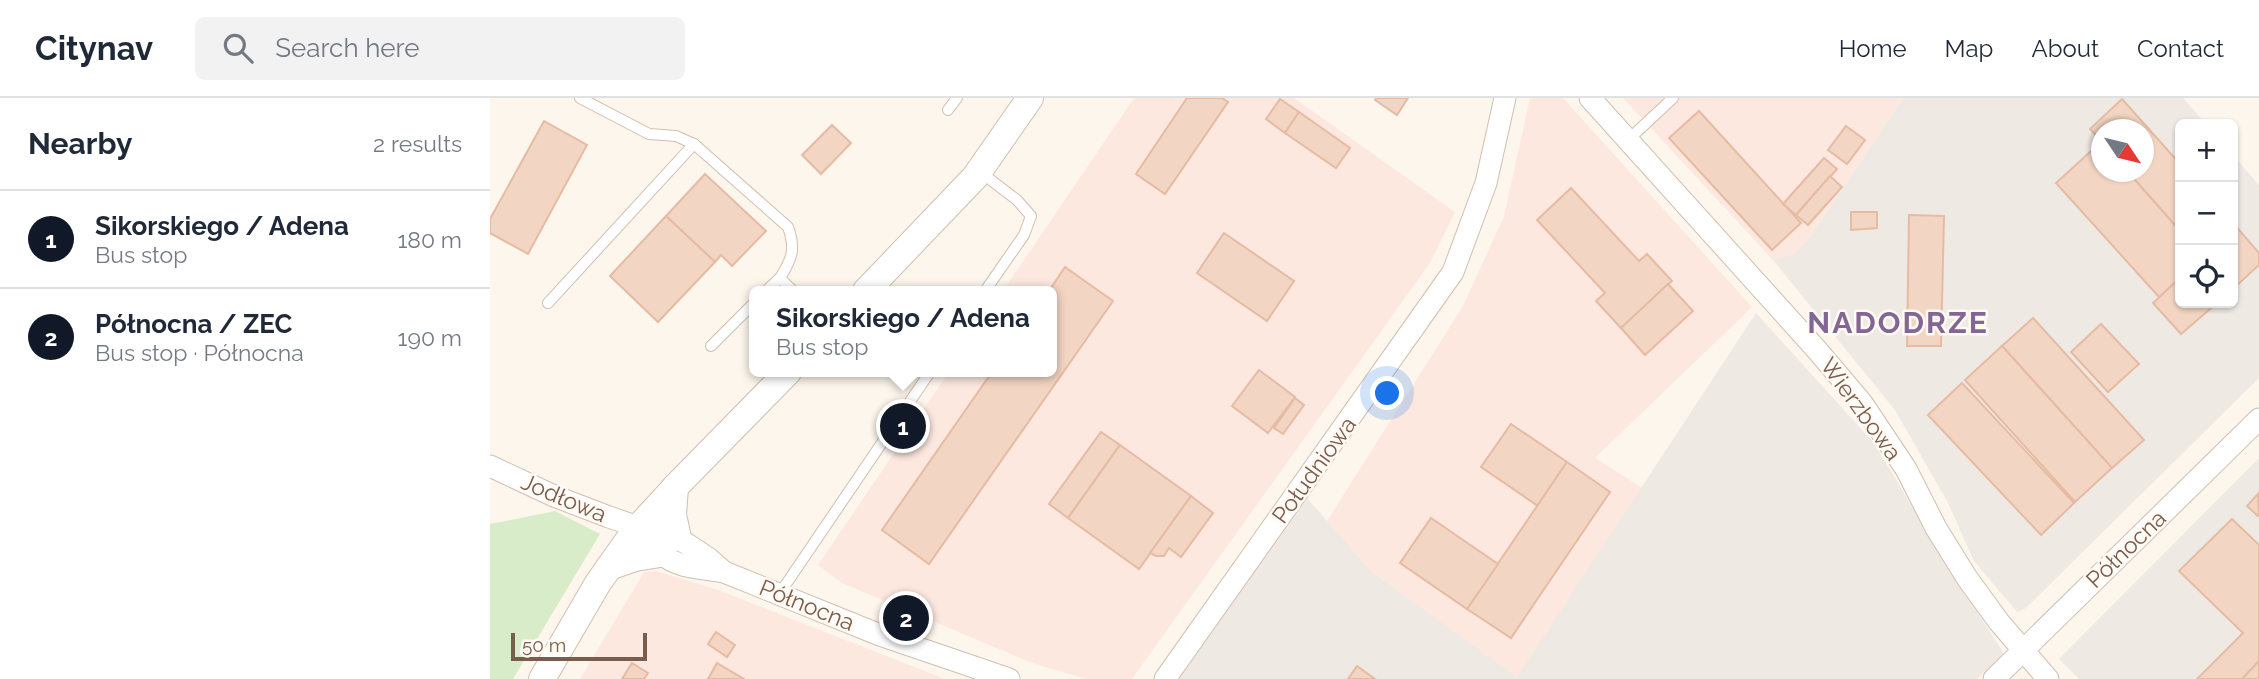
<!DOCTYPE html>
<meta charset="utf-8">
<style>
body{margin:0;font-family:Raleway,sans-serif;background:#f2f2f3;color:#1f2937}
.controls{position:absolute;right:21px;top:21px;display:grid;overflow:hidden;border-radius:10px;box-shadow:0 2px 5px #0004}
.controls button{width:63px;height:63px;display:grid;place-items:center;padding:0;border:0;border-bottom:2px solid #e0e1e3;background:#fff;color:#1f2937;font:35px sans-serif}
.compass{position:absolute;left:1601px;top:21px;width:63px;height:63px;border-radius:50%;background:#fff;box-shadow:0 2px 5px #0004;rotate:125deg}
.scale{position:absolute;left:21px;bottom:18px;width:136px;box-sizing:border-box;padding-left:7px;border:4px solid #7a5c4d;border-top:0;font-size:19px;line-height:24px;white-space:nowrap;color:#7a5c4d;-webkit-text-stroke:5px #fffaf3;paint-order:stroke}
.you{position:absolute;left:898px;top:296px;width:24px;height:24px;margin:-18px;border:5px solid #fff;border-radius:50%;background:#1a73e8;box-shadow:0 0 0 10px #1a73e833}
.badge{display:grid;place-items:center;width:46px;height:46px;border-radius:50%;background:#111827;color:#fff;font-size:23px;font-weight:700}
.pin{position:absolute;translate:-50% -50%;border:4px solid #fff;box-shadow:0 2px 7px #0006}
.popup{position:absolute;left:259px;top:188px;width:308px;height:91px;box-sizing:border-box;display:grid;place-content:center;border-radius:10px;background:#fff;filter:drop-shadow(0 2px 5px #0005);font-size:23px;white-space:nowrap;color:#747a83}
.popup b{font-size:26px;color:#1f2937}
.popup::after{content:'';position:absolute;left:50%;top:100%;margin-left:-14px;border:14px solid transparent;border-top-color:#fff}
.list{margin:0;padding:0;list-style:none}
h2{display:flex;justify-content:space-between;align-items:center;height:91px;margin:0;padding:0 28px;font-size:30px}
h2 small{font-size:23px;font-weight:400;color:#747a83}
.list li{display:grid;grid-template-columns:46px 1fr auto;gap:21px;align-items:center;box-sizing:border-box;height:98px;padding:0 28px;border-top:2px solid #e0e1e3}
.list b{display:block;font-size:26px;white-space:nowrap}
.list p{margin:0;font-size:23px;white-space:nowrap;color:#747a83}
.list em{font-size:23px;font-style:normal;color:#747a83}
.icon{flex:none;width:38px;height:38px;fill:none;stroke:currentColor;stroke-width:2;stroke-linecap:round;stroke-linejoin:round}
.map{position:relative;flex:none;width:1769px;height:581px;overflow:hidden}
header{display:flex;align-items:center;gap:42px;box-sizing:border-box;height:98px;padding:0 35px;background:#fff;border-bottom:2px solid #e0e1e3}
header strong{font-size:33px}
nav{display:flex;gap:38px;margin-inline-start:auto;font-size:24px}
.search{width:490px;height:63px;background:#f2f2f3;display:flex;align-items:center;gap:18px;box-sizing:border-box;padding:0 24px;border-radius:10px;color:#747a83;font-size:26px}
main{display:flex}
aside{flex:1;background:#fff}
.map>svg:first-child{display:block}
</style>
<header>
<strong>Citynav</strong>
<div class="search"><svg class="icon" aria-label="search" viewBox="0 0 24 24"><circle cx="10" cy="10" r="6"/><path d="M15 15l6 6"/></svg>Search here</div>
<nav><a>Home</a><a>Map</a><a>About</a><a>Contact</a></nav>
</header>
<main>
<aside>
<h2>Nearby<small>2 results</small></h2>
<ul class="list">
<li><span class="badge">1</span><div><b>Sikorskiego / Adena</b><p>Bus stop</p></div><em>180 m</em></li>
<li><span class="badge">2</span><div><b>Północna / ZEC</b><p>Bus stop · Północna</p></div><em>190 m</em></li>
</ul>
</aside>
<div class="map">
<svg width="1769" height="581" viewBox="0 0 1769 581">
<rect width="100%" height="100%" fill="#fdf6ec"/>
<g fill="#fde8e0">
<path d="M 644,0 L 804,0 L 965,114 L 940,165 L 642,581 L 596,581 L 542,565 L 352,485 L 328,467 L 459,274 L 562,274 L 562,193 L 513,193 Z"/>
<path d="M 1040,0 L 1073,0 L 1262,209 L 1105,360 L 1156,392 L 1027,580 L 883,475 L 837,423 L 973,208 L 1014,118 Z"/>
<path d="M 1133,0 L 1413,0 L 1320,139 L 1303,156 L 1283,162 Z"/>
<path d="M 166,473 L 228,492 L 455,581 L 90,581 L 154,474 Z"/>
</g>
<g fill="#efe9e4" fill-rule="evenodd">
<path d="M 1413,0 L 1693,0 L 1716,26 L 1690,26 L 1690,205 L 1743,205 L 1743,57 L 1769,87 L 1769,280 L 1536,510 L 1527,514 L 1484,463 L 1458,405 L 1405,312 L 1283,162 L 1303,156 L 1320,139 ZM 1612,32 L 1654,32 L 1654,74 L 1612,74 Z"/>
<path d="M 1266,215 L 1384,345 L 1451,457 L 1514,556 L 1487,581 L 688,581 L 817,400 L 883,475 L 1027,579 Z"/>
<path d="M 1769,360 L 1769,581 L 1589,581 L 1569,561 Z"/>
</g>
<path fill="#d8ecc9" d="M 65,413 L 110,436 L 23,581 L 0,581 L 0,426 Z"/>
<g fill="#f3d5c3" stroke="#e6bba3" stroke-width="2">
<path d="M 697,0 L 732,0 L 738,4 L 675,96 L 646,76 Z"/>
<path d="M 886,0 L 918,0 L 907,17 L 885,2 Z"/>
<path d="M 790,1 L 809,14 L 795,35 L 776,21 Z"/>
<path d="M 1632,1 L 1690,66 L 1690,133 L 1638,74 L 1654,74 L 1654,32 L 1612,32 L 1612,44 L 1600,31 Z"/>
<path d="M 1209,13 L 1311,125 L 1282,152 L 1179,40 Z"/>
<path d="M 809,14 L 860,50 L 846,70 L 795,35 Z"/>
<path d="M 54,23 L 97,47 L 38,156 L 0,135 L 0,121 Z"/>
<path d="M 342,27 L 361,45 L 331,76 L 312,57 Z"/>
<path d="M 1356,28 L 1375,42 L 1357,66 L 1338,52 Z"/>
<path d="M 1611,44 L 1612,74 L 1638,74 L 1690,133 L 1690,180 L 1669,199 L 1566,85 Z"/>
<path d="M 1334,60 L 1347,71 L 1306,117 L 1293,106 Z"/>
<path d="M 215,76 L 276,133 L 242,168 L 231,157 L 225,164 L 176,118 Z"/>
<path d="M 1340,78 L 1352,89 L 1318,127 L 1306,117 Z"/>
<path d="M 1081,90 L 1149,163 L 1157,156 L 1182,183 L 1131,230 L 1106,203 L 1115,195 L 1047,122 Z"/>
<path d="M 1361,114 L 1387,114 L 1387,130 L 1361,132 Z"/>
<path d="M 1419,117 L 1454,118 L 1451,248 L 1417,248 Z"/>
<path d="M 176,118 L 225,164 L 168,224 L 120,178 Z"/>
<path d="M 1743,125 L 1769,155 L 1769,167 L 1743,191 Z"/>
<path d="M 734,135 L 804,183 L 777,223 L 707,175 Z"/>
<path d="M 575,169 L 623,203 L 439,466 L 392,432 L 502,274 L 562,274 L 562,193 L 559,193 Z"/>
<path d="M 1690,180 L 1690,205 L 1727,205 L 1691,236 L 1663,205 Z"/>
<path d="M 1178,186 L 1203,213 L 1155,257 L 1131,230 Z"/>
<path d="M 1543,220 L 1654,342 L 1622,370 L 1512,248 Z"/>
<path d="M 1611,226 L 1649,266 L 1618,294 L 1581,254 Z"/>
<path d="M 1512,248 L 1622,370 L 1585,404 L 1475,282 Z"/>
<path d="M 769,272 L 805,299 L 778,335 L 742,308 Z"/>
<path d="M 1472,285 L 1584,405 L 1551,437 L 1438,317 Z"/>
<path d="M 805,300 L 814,307 L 793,336 L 784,330 Z"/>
<path d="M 1021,326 L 1077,364 L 1048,408 L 991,369 Z"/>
<path d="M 611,334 L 630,347 L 578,420 L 559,406 Z"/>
<path d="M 630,347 L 701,398 L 649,471 L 578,420 Z"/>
<path d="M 1077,364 L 1120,394 L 1021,540 L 977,511 Z"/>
<path d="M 1768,396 L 1769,417 L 1768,418 L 1757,408 Z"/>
<path d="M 701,398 L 723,415 L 691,459 L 679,450 L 674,458 L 666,458 L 660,455 Z"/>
<path d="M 941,420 L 1008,466 L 977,511 L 910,465 Z"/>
<path d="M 1742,421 L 1769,447 L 1769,563 L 1752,581 L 1707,581 L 1753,535 L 1689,473 Z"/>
<path d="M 226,534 L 245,547 L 237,559 L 218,546 Z"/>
<path d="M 1769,563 L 1769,581 L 1752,581 Z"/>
<path d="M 142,565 L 158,575 L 154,581 L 132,581 Z"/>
<path d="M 227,565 L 254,581 L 218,581 Z"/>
<path d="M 867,568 L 885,581 L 858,581 Z"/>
</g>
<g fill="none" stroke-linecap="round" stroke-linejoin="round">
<g stroke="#d1beb0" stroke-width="12">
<g id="service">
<path d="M 90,0 L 159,36 L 186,38 L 204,46 L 298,129 C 306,151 302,161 290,180 L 303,193"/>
<path d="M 458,12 L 467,0"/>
<path d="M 1138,42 L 1183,0"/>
<path d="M 489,73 L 527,102 L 541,118 L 534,137 L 495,193"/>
<path d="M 276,193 L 290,180"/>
<path d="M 58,205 L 204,46"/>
<path d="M 221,248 L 264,205"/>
<path d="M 290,495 L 440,274"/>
</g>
</g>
<g stroke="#d1beb0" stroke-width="23">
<g id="minor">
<path d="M 1100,0 L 1327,252 L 1372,305 L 1416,371 L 1446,430 L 1477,480 L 1509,524 L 1558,581"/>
<path d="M 0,368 L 64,398 L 119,419 L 148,429 L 173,434 L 188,440 L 218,460 L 234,474"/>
<path d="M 148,429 C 178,469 186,467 234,474 L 390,537 L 519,581"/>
<path d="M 675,581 L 963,174 L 996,85 L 1015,0"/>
<path d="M 1504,581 L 1769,321"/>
</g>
</g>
<g stroke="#d1beb0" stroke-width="28">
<g id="tertiary">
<path d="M 376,193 L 485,79 L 540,0"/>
<path d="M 185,389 L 183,417 L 188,440"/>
<path d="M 119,469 L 145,460 L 170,456"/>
<path d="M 52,581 L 108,485 L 144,434 L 191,383 L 298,274"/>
</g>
</g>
<use href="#service" stroke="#fff" stroke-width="10"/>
<use href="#minor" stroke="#fff" stroke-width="21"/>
<use href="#tertiary" stroke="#fff" stroke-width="26"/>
</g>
<g text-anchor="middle" stroke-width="5" stroke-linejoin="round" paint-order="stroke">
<g font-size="23" fill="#7a5c4d" stroke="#fffaf3">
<text transform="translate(1371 311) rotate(54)" y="8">Wierzbowa</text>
<text transform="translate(824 372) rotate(-54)" y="8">Południowa</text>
<text transform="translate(74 400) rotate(23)" y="8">Jodłowa</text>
<text transform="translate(1636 451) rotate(-44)" y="8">Północna</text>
<text transform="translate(317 507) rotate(22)" y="8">Północna</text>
</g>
<g font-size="30" font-weight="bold" letter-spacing="2" fill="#846695" stroke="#fffaf3">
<text x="1408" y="235">NADODRZE</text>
</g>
</g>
</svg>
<div class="controls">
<button>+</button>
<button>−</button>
<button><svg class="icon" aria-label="locate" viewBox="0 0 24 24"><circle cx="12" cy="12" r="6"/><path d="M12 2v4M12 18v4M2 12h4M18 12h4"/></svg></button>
</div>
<svg class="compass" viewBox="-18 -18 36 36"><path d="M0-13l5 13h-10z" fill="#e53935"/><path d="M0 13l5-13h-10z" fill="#747a83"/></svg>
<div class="scale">50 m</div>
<div class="you"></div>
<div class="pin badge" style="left:413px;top:328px">1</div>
<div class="popup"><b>Sikorskiego / Adena</b>Bus stop</div>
<div class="pin badge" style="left:416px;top:520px">2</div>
</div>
</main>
